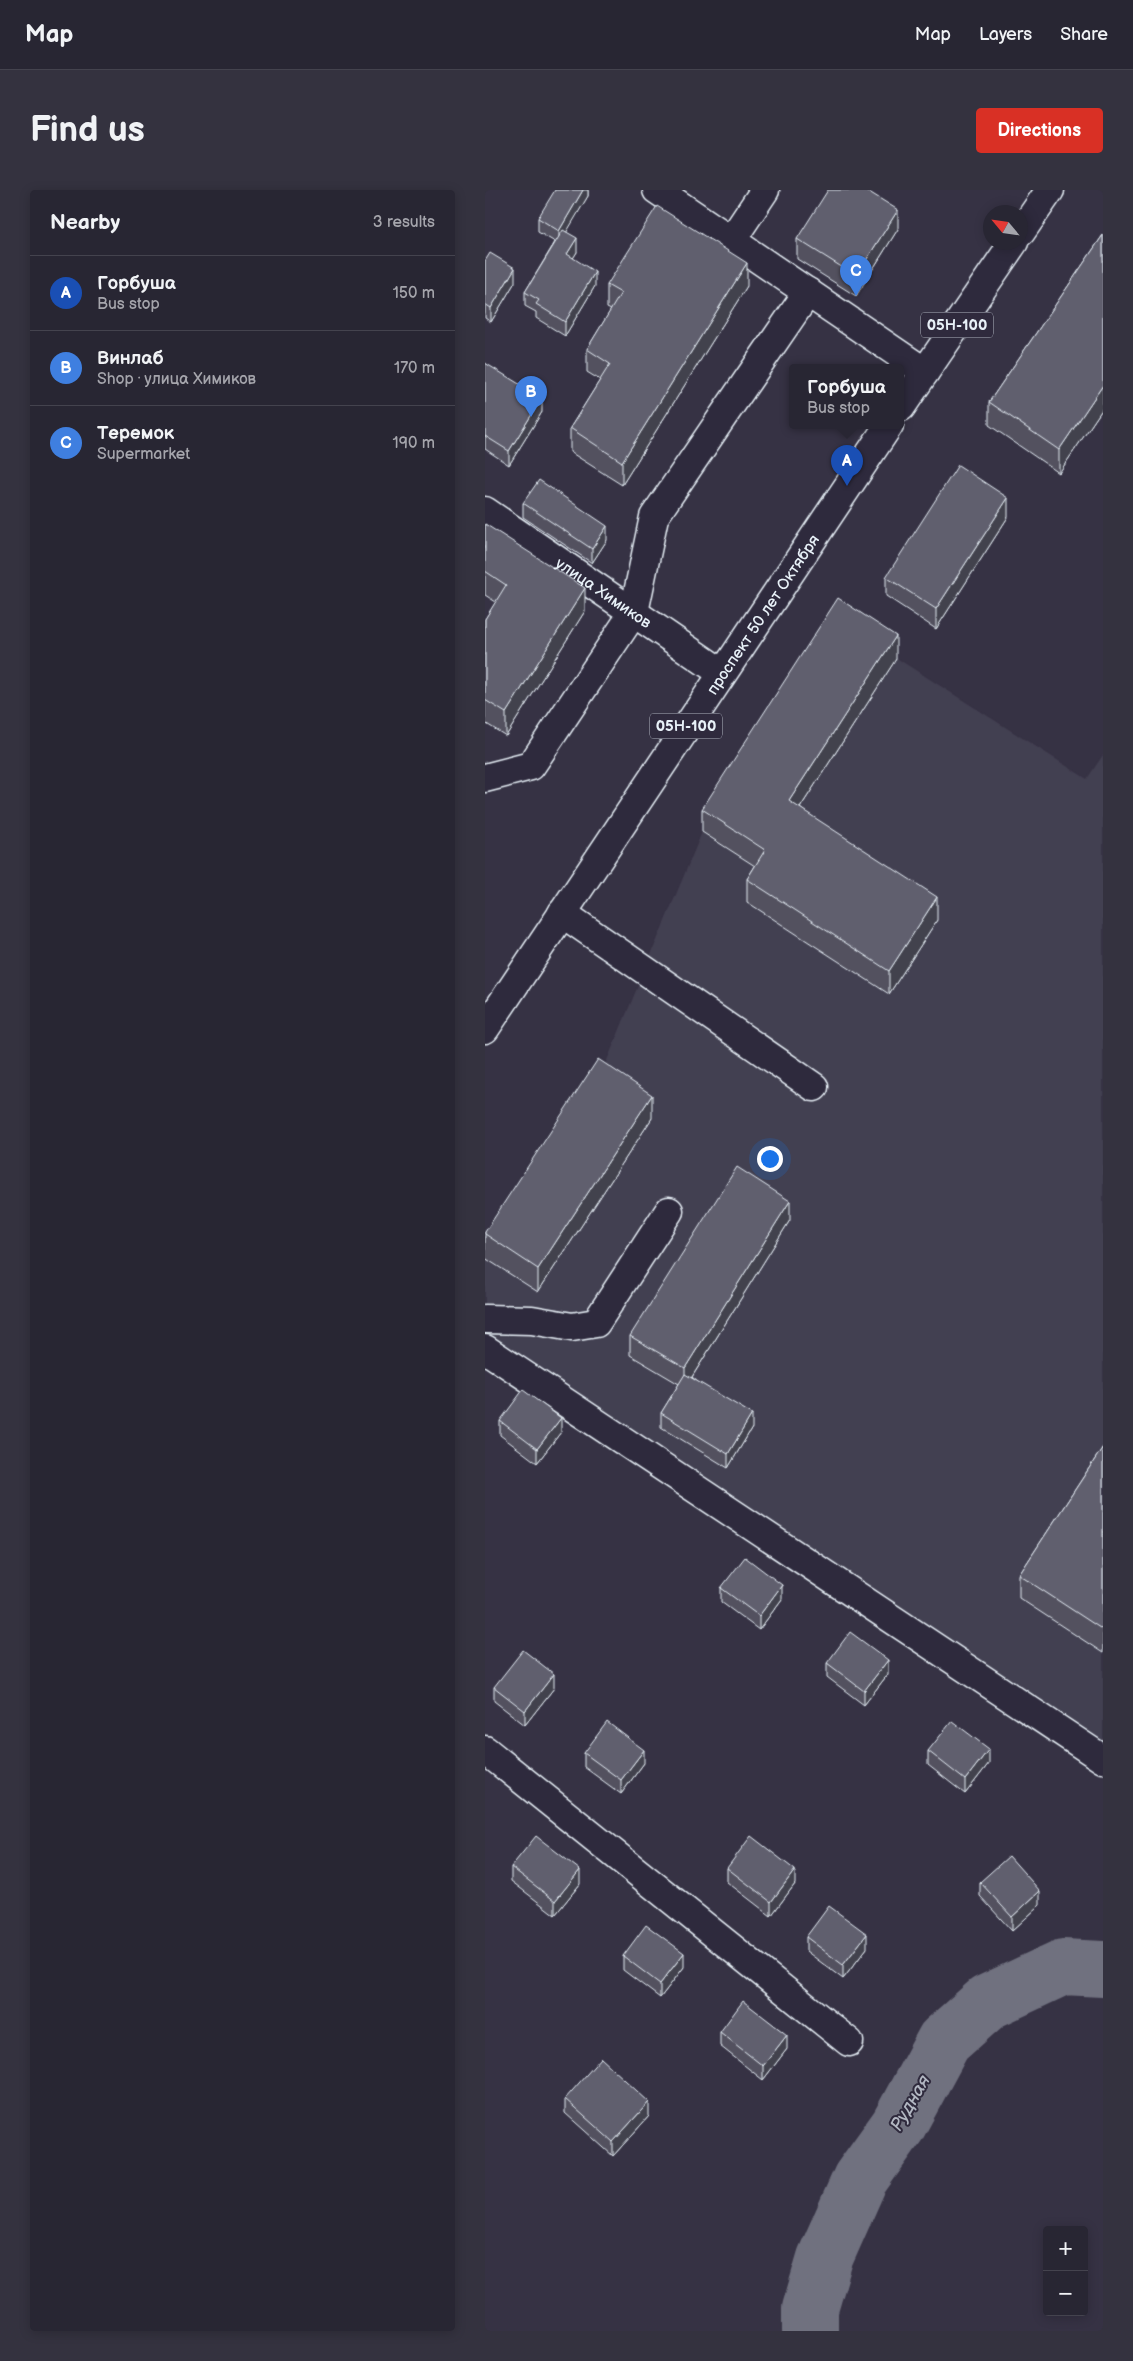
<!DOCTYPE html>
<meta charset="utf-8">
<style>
body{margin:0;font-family:"Balsamiq Sans",sans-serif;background:#34323f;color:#f1f3f6}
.controls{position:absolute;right:15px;bottom:15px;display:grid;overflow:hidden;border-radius:5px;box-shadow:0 2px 12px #0003}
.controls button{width:45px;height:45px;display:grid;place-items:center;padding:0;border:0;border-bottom:1px solid #44434e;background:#282633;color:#f1f3f6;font:25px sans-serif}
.compass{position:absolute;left:498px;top:15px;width:45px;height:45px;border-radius:50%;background:#282633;box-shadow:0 2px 12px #0003;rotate:299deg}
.you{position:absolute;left:284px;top:968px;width:18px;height:18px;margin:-12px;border:4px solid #fff;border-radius:50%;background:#1a73e8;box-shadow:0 0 0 8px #1a73e833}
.badge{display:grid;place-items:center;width:32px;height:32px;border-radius:50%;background:#d93025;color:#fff;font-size:16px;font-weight:700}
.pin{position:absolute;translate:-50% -41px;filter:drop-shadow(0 1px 2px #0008)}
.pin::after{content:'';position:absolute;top:26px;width:18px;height:15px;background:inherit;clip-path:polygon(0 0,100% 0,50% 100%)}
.popup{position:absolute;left:304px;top:174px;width:115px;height:65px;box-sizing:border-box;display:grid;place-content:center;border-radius:5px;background:#282633;filter:drop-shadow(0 1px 4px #0005);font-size:16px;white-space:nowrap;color:#a5a5ac}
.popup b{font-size:19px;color:#f1f3f6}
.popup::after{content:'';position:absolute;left:50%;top:100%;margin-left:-10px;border:10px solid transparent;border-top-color:#282633}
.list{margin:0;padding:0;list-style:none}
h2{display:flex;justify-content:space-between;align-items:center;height:65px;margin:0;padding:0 20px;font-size:21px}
h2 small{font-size:16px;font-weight:400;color:#a5a5ac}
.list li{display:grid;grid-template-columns:32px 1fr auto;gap:15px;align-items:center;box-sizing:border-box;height:75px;padding:0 20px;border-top:1px solid #44434e}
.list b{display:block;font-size:19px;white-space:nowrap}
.list p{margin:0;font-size:16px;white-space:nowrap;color:#a5a5ac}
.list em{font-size:16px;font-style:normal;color:#a5a5ac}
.map{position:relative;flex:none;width:618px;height:2141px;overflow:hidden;border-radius:5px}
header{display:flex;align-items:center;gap:30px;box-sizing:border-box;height:70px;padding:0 25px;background:#282633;border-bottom:1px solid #44434e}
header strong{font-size:24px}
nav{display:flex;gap:28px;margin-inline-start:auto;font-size:18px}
.intro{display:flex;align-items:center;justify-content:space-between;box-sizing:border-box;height:120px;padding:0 30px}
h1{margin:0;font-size:35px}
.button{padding:12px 22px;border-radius:5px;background:#d93025;color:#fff;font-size:18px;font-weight:700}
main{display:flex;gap:30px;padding:0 30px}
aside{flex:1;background:#282633;border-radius:5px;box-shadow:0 2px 12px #0003}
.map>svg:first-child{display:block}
</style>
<header>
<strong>Map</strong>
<nav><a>Map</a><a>Layers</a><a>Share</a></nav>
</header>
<div class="intro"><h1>Find us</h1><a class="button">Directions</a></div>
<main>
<aside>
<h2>Nearby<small>3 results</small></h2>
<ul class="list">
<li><span class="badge" style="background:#1a4fb4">A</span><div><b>Горбуша</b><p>Bus stop</p></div><em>150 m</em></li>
<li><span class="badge" style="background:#3f7fe0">B</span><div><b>Винлаб</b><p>Shop · улица Химиков</p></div><em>170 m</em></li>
<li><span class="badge" style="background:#3f7fe0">C</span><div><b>Теремок</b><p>Supermarket</p></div><em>190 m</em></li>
</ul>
</aside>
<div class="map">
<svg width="618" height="2141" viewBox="0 0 618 2141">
<rect width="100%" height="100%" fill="#363244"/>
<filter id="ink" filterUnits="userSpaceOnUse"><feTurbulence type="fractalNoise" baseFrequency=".02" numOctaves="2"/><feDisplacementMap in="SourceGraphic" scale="10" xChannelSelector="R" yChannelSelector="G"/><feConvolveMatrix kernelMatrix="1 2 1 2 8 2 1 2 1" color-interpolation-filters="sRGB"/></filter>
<g filter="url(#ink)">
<path fill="#433f51" d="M 353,431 L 602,589 L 618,565 L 618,1573 L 0,1177 L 0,1065 L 113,892 L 217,642 Z"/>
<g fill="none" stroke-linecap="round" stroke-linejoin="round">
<path stroke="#70717f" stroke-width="56" d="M 325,2141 L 325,2119 L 340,2068 L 375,1989 L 413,1936 L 459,1851 L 503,1812 L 578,1777 L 618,1779"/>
<g stroke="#e8f1f8" stroke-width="31">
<g id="minor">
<path d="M 172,0 L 440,182"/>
<path d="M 246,51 L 280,0"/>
<path id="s1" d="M 0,321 L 237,483"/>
<path d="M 0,588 L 46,576 L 149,422 L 169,327 L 323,102"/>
<path d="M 77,723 L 329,897"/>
<path d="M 0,1129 L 47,1130 L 87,1137 L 111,1133 L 184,1021"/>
<path d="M 0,1159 L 618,1569"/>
<path d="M 0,1560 L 364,1852"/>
</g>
</g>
<g stroke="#e8f1f8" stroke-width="31">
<g id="major">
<path d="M 536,42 L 565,0"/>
<path d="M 416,217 L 529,52"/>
<path id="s2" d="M 0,839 L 404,235"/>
</g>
</g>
<use href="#minor" stroke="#2f2a3d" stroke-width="28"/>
<use href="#major" stroke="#2f2a3d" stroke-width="28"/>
</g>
<g fill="#53515f" stroke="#e8f1f8">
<path d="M 103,0 L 103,6 L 81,42 L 92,62 L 88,68 L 110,96 L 80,146 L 51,128 L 51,122 L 40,116 L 40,102 L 70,52 L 53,42 L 53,28 Z"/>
<path d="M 413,39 L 371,106 L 312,69 L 312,49 Z"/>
<path d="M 618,45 L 618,218 L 574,283 L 504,235 L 504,212 Z"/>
<path d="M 0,71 L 30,92 L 6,132 L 0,128 Z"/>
<path d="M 122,95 L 262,96 L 137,295 L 85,262 L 85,238 L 115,190 L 102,182 L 102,159 L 126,120 L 122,118 Z"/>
<path d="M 0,173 L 57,222 L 24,275 L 0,259 Z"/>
<path d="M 38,313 L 122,350 L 107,373 L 38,327 Z"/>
<path d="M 523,327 L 451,439 L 401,406 L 401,387 Z"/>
<path d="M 0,334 L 100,421 L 21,546 L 0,533 L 0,429 L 11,412 L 0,405 Z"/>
<path d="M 411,469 L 315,618 L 452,730 L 404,804 L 262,712 L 262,689 L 270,676 L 217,642 L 217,619 Z"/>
<path d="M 167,928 L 53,1102 L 0,1068 L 0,1042 Z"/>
<path d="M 305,1030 L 207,1187 L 267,1238 L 243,1278 L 176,1237 L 176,1223 L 194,1194 L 145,1165 L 145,1146 Z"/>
<path d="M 15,1231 L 76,1242 L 52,1273 L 15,1245 Z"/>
<path d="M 618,1257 L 618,1463 L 534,1408 L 534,1385 Z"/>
<path d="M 236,1398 L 297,1409 L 274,1440 L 236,1412 Z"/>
<path d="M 342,1473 L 403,1484 L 379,1515 L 342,1487 Z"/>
<path d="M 9,1497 L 69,1498 L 40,1535 L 9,1511 Z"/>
<path d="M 443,1561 L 504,1573 L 480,1604 L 443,1575 Z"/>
<path d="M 99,1563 L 159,1573 L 136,1604 L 99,1577 Z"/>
<path d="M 26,1677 L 95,1694 L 70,1725 L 26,1691 Z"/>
<path d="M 242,1678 L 310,1694 L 286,1726 L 242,1692 Z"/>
<path d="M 495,1692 L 555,1715 L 527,1741 L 495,1706 Z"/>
<path d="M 321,1747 L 382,1758 L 358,1789 L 321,1761 Z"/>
<path d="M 138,1766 L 199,1777 L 175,1808 L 138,1780 Z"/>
<path d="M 235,1842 L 302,1859 L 278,1890 L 235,1856 Z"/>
<path d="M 80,1909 L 164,1926 L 128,1966 L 80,1923 Z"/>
</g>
<g fill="#43424d" stroke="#e8f1f8">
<path d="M 98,0 L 103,0 L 103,6 L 74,55 L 74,41 Z"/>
<path d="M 413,20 L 413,39 L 371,106 L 371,86 Z"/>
<path d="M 92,48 L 92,62 L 82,78 L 82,64 Z"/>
<path d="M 262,73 L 262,96 L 137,295 L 137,272 Z"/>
<path d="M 30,78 L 30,92 L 6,132 L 6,118 Z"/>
<path d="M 110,82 L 110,96 L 80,146 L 80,132 Z"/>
<path d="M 618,195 L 618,218 L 574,283 L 574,260 Z"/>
<path d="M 57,208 L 57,222 L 24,275 L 24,261 Z"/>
<path d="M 523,308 L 523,327 L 451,439 L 451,419 Z"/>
<path d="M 122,336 L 122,350 L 107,373 L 107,359 Z"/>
<path d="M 100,398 L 100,421 L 21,546 L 21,523 Z"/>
<path d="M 411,446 L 411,469 L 304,635 L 304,611 Z"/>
<path d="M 452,707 L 452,730 L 404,804 L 404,781 Z"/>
<path d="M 167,905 L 167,928 L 53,1102 L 53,1079 Z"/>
<path d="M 305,1011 L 305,1030 L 200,1198 L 200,1178 Z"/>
<path d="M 267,1224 L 267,1238 L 243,1278 L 243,1264 Z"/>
<path d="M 76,1228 L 76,1242 L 52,1273 L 52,1259 Z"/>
<path d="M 297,1395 L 297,1409 L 274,1440 L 274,1426 Z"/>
<path d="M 403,1470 L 403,1484 L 379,1515 L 379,1501 Z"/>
<path d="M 69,1484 L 69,1498 L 40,1535 L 40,1521 Z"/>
<path d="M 504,1559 L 504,1573 L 480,1604 L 480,1590 Z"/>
<path d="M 159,1560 L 159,1573 L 136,1604 L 136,1590 Z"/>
<path d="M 95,1680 L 95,1694 L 70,1725 L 70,1711 Z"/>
<path d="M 310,1680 L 310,1694 L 286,1726 L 286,1712 Z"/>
<path d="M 555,1701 L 555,1715 L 527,1741 L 527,1727 Z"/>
<path d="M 382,1744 L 382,1758 L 358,1789 L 358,1775 Z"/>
<path d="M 199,1763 L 199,1777 L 175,1808 L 175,1794 Z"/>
<path d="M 302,1845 L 302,1859 L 278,1890 L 278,1876 Z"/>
<path d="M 164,1912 L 164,1926 L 128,1966 L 128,1952 Z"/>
</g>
<g fill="#605e6e" stroke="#e8f1f8">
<path d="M 70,0 L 98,0 L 74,41 L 53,28 Z"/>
<path d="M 343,0 L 381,0 L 413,20 L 371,86 L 312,49 Z"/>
<path d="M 172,16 L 262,73 L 137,272 L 85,238 L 125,174 L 102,159 L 136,103 L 122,95 Z"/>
<path d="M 78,40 L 92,48 L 82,64 L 110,82 L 80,132 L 51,114 L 54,110 L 40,102 Z"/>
<path d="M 618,45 L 618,195 L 574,260 L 504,212 Z"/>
<path d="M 5,63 L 30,78 L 6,118 L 0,114 L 0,71 Z"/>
<path d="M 0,173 L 57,208 L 24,261 L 0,246 Z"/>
<path d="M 473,275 L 523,308 L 451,419 L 401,387 Z"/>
<path d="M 54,290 L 122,336 L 107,359 L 38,313 Z"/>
<path d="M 0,334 L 100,398 L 21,523 L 0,510 L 0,429 L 21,395 L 0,381 Z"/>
<path d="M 353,408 L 411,446 L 304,611 L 452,707 L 404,781 L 262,689 L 280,660 L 217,619 Z"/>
<path d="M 113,869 L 167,905 L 53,1079 L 0,1044 L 0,1042 Z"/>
<path d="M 252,977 L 305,1011 L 200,1178 L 145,1146 Z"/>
<path d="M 200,1184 L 267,1224 L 243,1264 L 176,1223 Z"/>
<path d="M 38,1200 L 76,1228 L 52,1259 L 15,1231 Z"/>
<path d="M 618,1257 L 618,1440 L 534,1385 Z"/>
<path d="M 260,1367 L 297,1395 L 274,1426 L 236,1398 Z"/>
<path d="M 365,1442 L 403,1470 L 379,1501 L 342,1473 Z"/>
<path d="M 38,1460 L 69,1484 L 40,1521 L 9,1497 Z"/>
<path d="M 467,1531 L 504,1559 L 480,1590 L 443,1561 Z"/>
<path d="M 122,1532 L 159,1560 L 136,1590 L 99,1563 Z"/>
<path d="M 51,1646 L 95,1680 L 70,1711 L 26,1677 Z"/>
<path d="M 266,1646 L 310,1680 L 286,1712 L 242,1678 Z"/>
<path d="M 524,1666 L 555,1701 L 527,1727 L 495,1692 Z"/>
<path d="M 344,1716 L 382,1744 L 358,1775 L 321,1747 Z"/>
<path d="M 161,1735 L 199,1763 L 175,1794 L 138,1766 Z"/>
<path d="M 258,1811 L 302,1845 L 278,1876 L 235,1842 Z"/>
<path d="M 116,1868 L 164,1912 L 128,1952 L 80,1909 Z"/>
</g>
</g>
<g text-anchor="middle" stroke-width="4" stroke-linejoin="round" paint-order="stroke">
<g fill="#2f2a3d" stroke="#b0b5c0" stroke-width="1">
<rect x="436" y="122.5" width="72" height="25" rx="4"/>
<rect x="165" y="523.5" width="72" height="25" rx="4"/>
</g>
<g font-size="15" font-weight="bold" fill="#e8f1f8">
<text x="472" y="140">05Н-100</text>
<text x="201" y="541">05Н-100</text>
</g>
<g font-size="16" fill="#e8f1f8" stroke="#2f2a3d">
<text dy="6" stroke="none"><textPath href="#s1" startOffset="144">улица Химиков</textPath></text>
<text dy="6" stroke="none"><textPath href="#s2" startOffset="499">проспект 50 лет Октября</textPath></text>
</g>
<g font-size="18" font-style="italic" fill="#b2b7c2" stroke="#2f2a3d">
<text transform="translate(425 1913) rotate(-60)" y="6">Рудная</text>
</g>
</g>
</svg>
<div class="controls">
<button>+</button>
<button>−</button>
</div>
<svg class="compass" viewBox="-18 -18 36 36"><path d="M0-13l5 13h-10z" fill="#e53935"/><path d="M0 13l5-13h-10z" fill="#a5a5ac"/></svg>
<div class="you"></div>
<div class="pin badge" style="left:362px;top:296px;background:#1a4fb4">A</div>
<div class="popup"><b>Горбуша</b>Bus stop</div>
<div class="pin badge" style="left:46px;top:227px;background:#3f7fe0">B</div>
<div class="pin badge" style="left:371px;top:106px;background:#3f7fe0">C</div>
</div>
</main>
